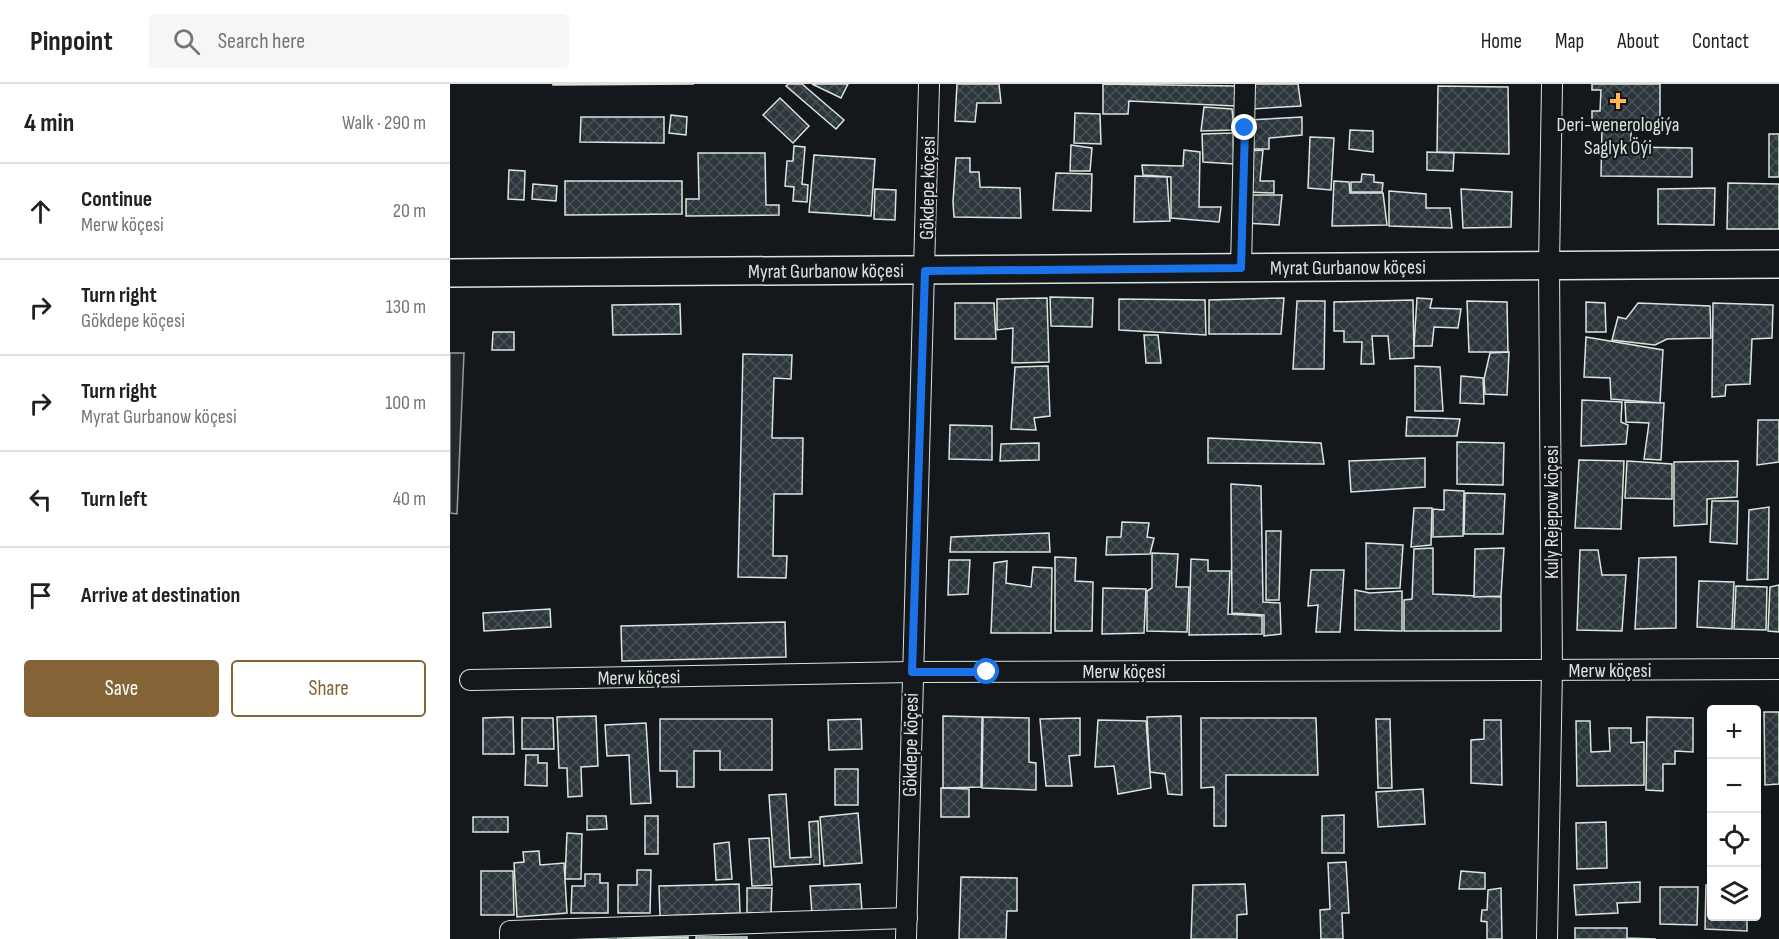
<!DOCTYPE html>
<meta charset="utf-8">
<style>
body{margin:0;font-family:"Sofia Sans Condensed",sans-serif;background:#f6f6f6;color:#202124}
.controls{position:absolute;right:18px;bottom:18px;display:grid;overflow:hidden;border-radius:6px;box-shadow:0 6px 24px #0002}
.controls button{width:54px;height:54px;display:grid;place-items:center;padding:0;border:0;border-bottom:2px solid #e0e0e0;background:#fff;color:#202124;font:30px sans-serif}
.stop{position:absolute;width:18px;height:18px;margin:-14px;border:4px solid #1a73e8;border-radius:50%;background:#fff}
.stop.end{background:#1a73e8;border-color:#fff;box-shadow:0 2px 6px #0008}
.list{margin:0;padding:0;list-style:none}
h2{display:flex;justify-content:space-between;align-items:center;height:78px;margin:0;padding:0 24px;font-size:26px}
h2 small{font-size:20px;font-weight:400;color:#757577}
.list li{display:grid;grid-template-columns:39px 1fr auto;gap:18px;align-items:center;box-sizing:border-box;height:96px;padding:0 24px;border-top:2px solid #e0e0e0}
.list b{display:block;font-size:22px;white-space:nowrap}
.list p{margin:0;font-size:20px;white-space:nowrap;color:#757577}
.list em{font-size:20px;font-style:normal;color:#757577}
.actions{display:flex;gap:12px;padding:18px 24px}
.actions a{flex:1;padding:14px 0;border:2px solid #846436;border-radius:6px;text-align:center;font-size:21px;color:#846436}
.actions .main{background:#846436;color:#fff}
.icon{flex:none;width:33px;height:33px;fill:none;stroke:currentColor;stroke-width:2;stroke-linecap:round;stroke-linejoin:round}
.map{position:relative;flex:none;width:1329px;height:855px;overflow:hidden}
header{display:flex;align-items:center;gap:36px;box-sizing:border-box;height:84px;padding:0 30px;background:#fff;border-bottom:2px solid #e0e0e0}
header strong{font-size:28px}
nav{display:flex;gap:33px;margin-inline-start:auto;font-size:21px}
.search{width:420px;height:54px;background:#f6f6f6;display:flex;align-items:center;gap:15px;box-sizing:border-box;padding:0 21px;border-radius:6px;color:#757577;font-size:22px}
main{display:flex}
aside{flex:1;background:#fff}
.map>svg:first-child{display:block}
</style>
<header>
<strong>Pinpoint</strong>
<div class="search"><svg class="icon" aria-label="search" viewBox="0 0 24 24"><circle cx="10" cy="10" r="6"/><path d="M15 15l6 6"/></svg>Search here</div>
<nav><a>Home</a><a>Map</a><a>About</a><a>Contact</a></nav>
</header>
<main>
<aside>
<h2>4 min<small>Walk · 290 m</small></h2>
<ul class="list">
<li><svg class="icon" aria-label="ahead" viewBox="0 0 24 24"><path d="M12 20V5M6 11l6-6 6 6"/></svg><div><b>Continue</b><p>Merw köçesi</p></div><em>20 m</em></li>
<li><svg class="icon" aria-label="right" viewBox="0 0 24 24"><path d="M7 20v-9h11M14 6l5 5-5 5"/></svg><div><b>Turn right</b><p>Gökdepe köçesi</p></div><em>130 m</em></li>
<li><svg class="icon" aria-label="right" viewBox="0 0 24 24"><path d="M7 20v-9h11M14 6l5 5-5 5"/></svg><div><b>Turn right</b><p>Myrat Gurbanow köçesi</p></div><em>100 m</em></li>
<li><svg class="icon" aria-label="left" viewBox="0 0 24 24"><path d="M17 20v-9H6M10 6l-5 5 5 5"/></svg><div><b>Turn left</b></div><em>40 m</em></li>
<li><svg class="icon" aria-label="arrive" viewBox="0 0 24 24"><path d="M6 21V4h12l-3 4 3 4H6"/></svg><div><b>Arrive at destination</b></div></li>
</ul>
<div class="actions"><a class="main">Save</a><a>Share</a></div>
</aside>
<div class="map">
<svg width="1329" height="855" viewBox="0 0 1329 855">
<defs>
<pattern id="building-cross-hatch" width="8" height="8" patternUnits="userSpaceOnUse" patternTransform="scale(1.5)"><rect width="8" height="8" fill="#2c363c"/><path d="M0 0l8 8M0 8l8-8" fill="none" stroke="#4a5358"/></pattern>
</defs>
<rect width="100%" height="100%" fill="#14181c"/>
<path fill="#24282b" stroke="#939e99" stroke-width="1.5" d="M 0,269 L 14,269 L 7,430 L 0,429 Z"/>
<g fill="url(#building-cross-hatch)" stroke="#d8e6dc" stroke-width="1.5">
<path d="M 103,0 L 244,0 L 103,1 Z"/>
<path d="M 338,0 L 352,0 L 394,36 L 386,45 L 336,2 Z"/>
<path d="M 362,0 L 398,0 L 391,14 Z"/>
<path d="M 507,0 L 549,0 L 551,19 L 527,19 L 525,38 L 505,37 Z"/>
<path d="M 653,0 L 786,2 L 785,22 L 679,17 L 678,30 L 653,30 Z"/>
<path d="M 800,0 L 848,0 L 851,22 L 801,25 Z"/>
<path d="M 1142,0 L 1210,0 L 1210,38 L 1181,38 L 1181,63 L 1242,64 L 1242,93 L 1151,92 L 1152,44 L 1142,44 L 1142,27 L 1150,27 L 1151,6 L 1142,6 Z"/>
<path d="M 988,2 L 1058,3 L 1059,70 L 987,68 Z"/>
<path d="M 330,14 L 359,42 L 343,59 L 313,31 Z"/>
<path d="M 754,23 L 782,25 L 784,46 L 751,47 Z"/>
<path d="M 625,29 L 650,30 L 651,60 L 624,59 Z"/>
<path d="M 221,31 L 237,33 L 236,51 L 219,49 Z"/>
<path d="M 131,33 L 214,33 L 214,59 L 130,58 Z"/>
<path d="M 852,33 L 852,51 L 819,54 L 819,65 L 799,65 L 799,36 Z"/>
<path d="M 900,46 L 923,47 L 923,68 L 899,65 Z"/>
<path d="M 783,49 L 784,80 L 753,78 L 752,50 Z"/>
<rect x="1319" y="50" width="10" height="43"/>
<path d="M 860,53 L 884,54 L 881,106 L 858,104 Z"/>
<path d="M 621,61 L 642,64 L 640,87 L 620,87 Z"/>
<path d="M 344,62 L 355,63 L 352,100 L 358,101 L 357,118 L 343,117 L 344,103 L 335,102 L 337,77 L 343,77 Z"/>
<path d="M 734,66 L 750,68 L 749,123 L 771,123 L 769,138 L 721,134 L 721,93 L 693,91 L 692,81 L 733,82 Z"/>
<path d="M 813,66 L 810,97 L 824,97 L 824,109 L 796,108 L 798,67 Z"/>
<path d="M 977,68 L 1004,69 L 1003,87 L 977,86 Z"/>
<path d="M 248,69 L 315,69 L 316,121 L 329,121 L 329,131 L 236,132 L 236,115 L 249,115 Z"/>
<path d="M 364,71 L 425,75 L 421,132 L 359,128 Z"/>
<path d="M 506,74 L 520,74 L 520,88 L 529,88 L 530,103 L 570,104 L 571,134 L 504,133 L 503,118 Z"/>
<path d="M 59,86 L 75,87 L 74,116 L 58,115 Z"/>
<path d="M 606,89 L 642,90 L 641,127 L 603,126 Z"/>
<path d="M 912,90 L 924,91 L 924,98 L 933,99 L 932,108 L 901,108 L 901,98 L 911,98 Z"/>
<path d="M 685,92 L 717,93 L 720,137 L 684,138 Z"/>
<path d="M 115,97 L 232,97 L 232,130 L 115,131 Z"/>
<path d="M 884,97 L 899,98 L 900,109 L 933,109 L 937,141 L 882,142 Z"/>
<path d="M 1278,99 L 1329,100 L 1329,145 L 1277,145 Z"/>
<path d="M 83,100 L 107,102 L 106,117 L 82,115 Z"/>
<path d="M 1265,104 L 1264,141 L 1208,140 L 1208,105 Z"/>
<path d="M 425,105 L 446,106 L 445,136 L 424,135 Z"/>
<path d="M 1011,105 L 1062,108 L 1061,143 L 1013,144 Z"/>
<path d="M 939,107 L 976,110 L 976,124 L 1000,124 L 1002,144 L 939,142 Z"/>
<path d="M 795,111 L 832,111 L 829,141 L 794,139 Z"/>
<path d="M 600,213 L 643,214 L 642,243 L 601,242 Z"/>
<path d="M 597,214 L 599,278 L 562,279 L 563,244 L 547,246 L 547,215 Z"/>
<path d="M 834,214 L 831,250 L 759,250 L 759,216 Z"/>
<path d="M 967,214 L 982,215 L 980,224 L 1011,225 L 1008,244 L 984,243 L 982,262 L 964,262 Z"/>
<path d="M 669,215 L 755,216 L 756,251 L 669,246 Z"/>
<path d="M 963,216 L 964,274 L 940,275 L 938,252 L 922,252 L 924,280 L 911,280 L 912,258 L 894,258 L 894,247 L 884,247 L 884,218 Z"/>
<path d="M 847,217 L 875,217 L 874,285 L 843,285 Z"/>
<path d="M 1017,217 L 1057,218 L 1058,268 L 1019,268 Z"/>
<path d="M 1136,218 L 1155,219 L 1156,248 L 1136,248 Z"/>
<path d="M 505,219 L 544,219 L 546,255 L 505,255 Z"/>
<path d="M 1188,219 L 1260,222 L 1261,254 L 1217,255 L 1205,261 L 1162,256 L 1168,233 L 1176,235 Z"/>
<path d="M 1263,219 L 1323,221 L 1322,254 L 1302,255 L 1300,300 L 1276,301 L 1275,312 L 1262,313 Z"/>
<path d="M 230,220 L 231,250 L 163,251 L 162,221 Z"/>
<path d="M 43,248 L 64,248 L 64,266 L 42,266 Z"/>
<path d="M 694,251 L 708,251 L 711,279 L 696,279 Z"/>
<path d="M 1136,253 L 1213,266 L 1210,319 L 1161,315 L 1160,294 L 1134,293 Z"/>
<path d="M 1059,268 L 1057,311 L 1035,310 L 1034,295 L 1040,269 Z"/>
<path d="M 293,270 L 342,271 L 341,295 L 324,294 L 322,354 L 353,354 L 352,410 L 324,410 L 323,472 L 337,472 L 336,494 L 288,493 Z"/>
<path d="M 598,282 L 600,332 L 584,334 L 586,346 L 561,345 L 565,283 Z"/>
<path d="M 965,282 L 990,283 L 993,327 L 965,327 Z"/>
<path d="M 1011,292 L 1033,294 L 1034,320 L 1010,319 Z"/>
<path d="M 1132,316 L 1172,318 L 1171,338 L 1178,341 L 1176,360 L 1131,362 Z"/>
<path d="M 1175,318 L 1214,319 L 1211,376 L 1194,375 L 1199,339 L 1176,338 Z"/>
<path d="M 957,333 L 1010,335 L 1007,352 L 956,352 Z"/>
<path d="M 1308,336 L 1329,336 L 1329,378 L 1307,381 Z"/>
<path d="M 500,341 L 542,342 L 542,376 L 499,375 Z"/>
<path d="M 758,354 L 871,359 L 874,380 L 758,379 Z"/>
<path d="M 1007,358 L 1054,359 L 1053,401 L 1007,400 Z"/>
<path d="M 589,359 L 589,376 L 550,377 L 551,360 Z"/>
<path d="M 975,374 L 975,403 L 901,408 L 899,377 Z"/>
<path d="M 1129,376 L 1174,377 L 1171,445 L 1125,444 Z"/>
<path d="M 1177,377 L 1222,380 L 1222,415 L 1175,414 Z"/>
<path d="M 1288,377 L 1287,413 L 1257,415 L 1257,440 L 1224,442 L 1224,378 Z"/>
<path d="M 781,400 L 811,402 L 813,518 L 830,519 L 831,550 L 814,552 L 814,531 L 782,529 Z"/>
<path d="M 994,406 L 1014,407 L 1013,452 L 983,453 L 983,425 L 994,426 Z"/>
<path d="M 1015,409 L 1055,410 L 1053,450 L 1014,450 Z"/>
<path d="M 1262,417 L 1288,417 L 1287,460 L 1260,458 Z"/>
<path d="M 1319,423 L 1318,495 L 1297,496 L 1299,426 Z"/>
<path d="M 964,424 L 982,424 L 981,461 L 961,463 Z"/>
<path d="M 672,438 L 699,439 L 697,453 L 704,454 L 700,470 L 656,471 L 657,453 L 671,453 Z"/>
<path d="M 816,447 L 831,447 L 829,516 L 816,516 Z"/>
<path d="M 599,449 L 600,468 L 500,468 L 501,453 Z"/>
<path d="M 916,459 L 953,461 L 950,504 L 916,505 Z"/>
<path d="M 983,464 L 983,510 L 1051,513 L 1051,547 L 954,547 L 954,516 L 962,515 L 964,465 Z"/>
<path d="M 1054,464 L 1051,512 L 1024,513 L 1025,465 Z"/>
<path d="M 1130,466 L 1148,466 L 1152,491 L 1176,491 L 1172,547 L 1127,546 Z"/>
<path d="M 702,469 L 728,470 L 726,503 L 739,503 L 737,548 L 697,547 L 697,507 L 702,504 Z"/>
<path d="M 605,473 L 626,474 L 625,497 L 643,498 L 642,547 L 605,547 Z"/>
<path d="M 1226,473 L 1226,544 L 1185,545 L 1189,474 Z"/>
<path d="M 741,475 L 758,476 L 758,487 L 780,487 L 778,530 L 812,532 L 812,550 L 739,551 Z"/>
<path d="M 499,476 L 520,476 L 518,510 L 498,511 Z"/>
<path d="M 557,477 L 556,499 L 581,503 L 583,483 L 602,484 L 601,549 L 541,549 L 544,479 Z"/>
<path d="M 861,486 L 894,486 L 890,548 L 866,548 L 868,521 L 858,522 Z"/>
<path d="M 1249,497 L 1284,498 L 1282,545 L 1247,543 Z"/>
<path d="M 1329,501 L 1329,548 L 1318,547 L 1320,503 Z"/>
<path d="M 1286,502 L 1317,503 L 1316,546 L 1284,545 Z"/>
<path d="M 653,504 L 696,505 L 694,549 L 652,550 Z"/>
<path d="M 905,506 L 920,509 L 952,507 L 952,547 L 905,546 Z"/>
<path d="M 100,525 L 101,543 L 34,547 L 33,529 Z"/>
<path d="M 335,538 L 336,573 L 172,577 L 171,542 Z"/>
<path d="M 1314,628 L 1329,628 L 1329,700 L 1315,701 Z"/>
<path d="M 146,632 L 148,682 L 131,683 L 132,712 L 118,713 L 117,684 L 109,684 L 107,633 Z"/>
<path d="M 493,632 L 532,633 L 531,703 L 493,704 Z"/>
<path d="M 731,632 L 732,711 L 718,710 L 715,690 L 700,688 L 697,633 Z"/>
<path d="M 63,633 L 64,670 L 33,670 L 33,634 Z"/>
<path d="M 533,633 L 579,634 L 579,678 L 586,679 L 586,706 L 532,704 Z"/>
<path d="M 1197,633 L 1243,634 L 1243,668 L 1225,667 L 1225,680 L 1213,680 L 1213,707 L 1196,706 Z"/>
<rect x="1306" y="633" width="3" height="46"/>
<path d="M 72,634 L 103,634 L 104,665 L 72,665 Z"/>
<path d="M 630,634 L 630,671 L 619,672 L 622,702 L 596,702 L 590,635 Z"/>
<path d="M 751,634 L 866,634 L 868,691 L 776,691 L 776,742 L 764,742 L 764,703 L 751,704 Z"/>
<path d="M 210,635 L 322,635 L 322,686 L 270,686 L 270,667 L 244,667 L 244,703 L 227,703 L 227,687 L 210,687 Z"/>
<path d="M 411,635 L 412,665 L 379,666 L 378,636 Z"/>
<path d="M 926,635 L 940,635 L 942,704 L 928,704 Z"/>
<path d="M 648,636 L 696,637 L 701,704 L 668,710 L 664,682 L 645,683 Z"/>
<path d="M 1034,636 L 1051,636 L 1052,701 L 1021,699 L 1021,656 L 1034,655 Z"/>
<path d="M 1126,637 L 1140,637 L 1141,668 L 1160,667 L 1159,644 L 1181,644 L 1181,659 L 1194,658 L 1194,701 L 1127,702 Z"/>
<path d="M 196,639 L 201,719 L 181,720 L 179,671 L 157,672 L 155,641 Z"/>
<path d="M 76,671 L 88,671 L 88,679 L 97,679 L 97,702 L 75,701 Z"/>
<rect x="385" y="685" width="23" height="36"/>
<path d="M 491,704 L 519,705 L 519,733 L 491,733 Z"/>
<path d="M 973,705 L 975,740 L 928,743 L 926,708 Z"/>
<path d="M 336,710 L 340,774 L 361,773 L 359,738 L 368,737 L 370,780 L 324,783 L 319,711 Z"/>
<path d="M 408,729 L 412,779 L 374,782 L 370,733 Z"/>
<path d="M 894,731 L 894,769 L 872,769 L 872,732 Z"/>
<path d="M 137,732 L 156,732 L 157,745 L 137,746 Z"/>
<rect x="195" y="732" width="13" height="38"/>
<rect x="23" y="733" width="35" height="15"/>
<path d="M 1156,738 L 1157,784 L 1127,785 L 1126,739 Z"/>
<path d="M 117,749 L 132,750 L 131,795 L 115,795 Z"/>
<path d="M 319,754 L 322,801 L 302,802 L 299,755 Z"/>
<path d="M 279,758 L 282,795 L 266,796 L 264,760 Z"/>
<path d="M 89,767 L 90,781 L 114,779 L 117,829 L 67,833 L 64,779 L 74,778 L 73,768 Z"/>
<path d="M 896,778 L 899,829 L 892,829 L 893,855 L 871,855 L 870,826 L 880,825 L 878,779 Z"/>
<path d="M 187,786 L 201,786 L 200,829 L 168,829 L 168,801 L 187,801 Z"/>
<path d="M 31,787 L 63,787 L 64,831 L 31,831 Z"/>
<path d="M 1011,787 L 1035,789 L 1035,805 L 1009,805 Z"/>
<path d="M 135,790 L 150,790 L 150,799 L 158,799 L 158,829 L 121,829 L 122,802 L 135,802 Z"/>
<path d="M 511,793 L 567,794 L 567,827 L 557,827 L 556,855 L 509,855 Z"/>
<path d="M 1190,798 L 1190,818 L 1167,819 L 1168,829 L 1126,831 L 1124,801 Z"/>
<path d="M 289,800 L 290,829 L 210,832 L 209,802 Z"/>
<path d="M 410,800 L 412,827 L 362,830 L 360,802 Z"/>
<path d="M 795,800 L 797,830 L 787,831 L 787,855 L 741,855 L 743,801 Z"/>
<path d="M 1256,801 L 1262,801 L 1262,832 L 1297,832 L 1297,847 L 1255,845 Z"/>
<path d="M 1210,803 L 1248,803 L 1247,841 L 1210,840 Z"/>
<path d="M 297,804 L 322,804 L 321,829 L 297,829 Z"/>
<path d="M 1051,804 L 1052,855 L 1037,855 L 1037,838 L 1031,837 L 1032,826 L 1037,826 L 1038,806 Z"/>
<path d="M 1125,844 L 1177,844 L 1177,854 L 1206,855 L 1125,855 Z"/>
<path d="M 238,853 L 238,855 L 167,854 Z"/>
<rect x="246" y="853" width="51" height="2"/>
</g>
<g fill="none" stroke-linecap="round" stroke-linejoin="round">
<g stroke="#d8e6dc" stroke-width="22">
<g id="street">
<path d="M 791,185 L 795,0"/>
<path d="M 20,596 L 462,588 L 1329,585"/>
<path d="M 60,855 L 60,847 L 457,834"/>
<path d="M 456,855 L 479,0"/>
<path d="M 1097,855 L 1102,586 L 1099,182 L 1102,0"/>
</g>
</g>
<g stroke="#d8e6dc" stroke-width="30">
<g id="secondary">
<path id="s1" d="M 0,189 L 1329,180"/>
</g>
</g>
<use href="#street" stroke="#14181c" stroke-width="20"/>
<use href="#secondary" stroke="#14181c" stroke-width="27"/>
</g>
<g fill="none" stroke-linecap="round" stroke-linejoin="round">
<path stroke="#1a73e8" stroke-width="8" d="M 537,588 L 462,588 L 475,187 L 791,184 L 795,44"/>
</g>
<path fill="#ffb74d" stroke="#14181c" stroke-width="2" d="M1165 8h6v6h6v6h-6v6h-6v-6h-6v-6h6z"/>
<g text-anchor="middle" stroke-width="4.5" stroke-linejoin="round" paint-order="stroke">
<g font-size="20" fill="#d8e6dc" stroke="#14181c">
<text x="1168" y="47">Deri-wenerologiýa<tspan x="1168" dy="23">Saglyk Öýi</tspan></text>
</g>
<g font-size="20" fill="#d8e6dc" stroke="#14181c">
<text transform="translate(477 104) rotate(-89)" y="7">Gökdepe köçesi</text>
<text dy="7" stroke="none"><textPath href="#s1" startOffset="898">Myrat Gurbanow köçesi</textPath></text>
<text dy="7" stroke="none"><textPath href="#s1" startOffset="376">Myrat Gurbanow köçesi</textPath></text>
<text transform="translate(1101 428) rotate(-90)" y="7">Kuly Rejepow köçesi</text>
<text x="1160" y="593">Merw köçesi</text>
<text x="674" y="594">Merw köçesi</text>
<text transform="translate(189 593) rotate(-1)" y="7">Merw köçesi</text>
<text transform="translate(460 661) rotate(-89)" y="7">Gökdepe köçesi</text>
</g>
</g>
</svg>
<div class="controls">
<button>+</button>
<button>−</button>
<button><svg class="icon" aria-label="locate" viewBox="0 0 24 24"><circle cx="12" cy="12" r="6"/><path d="M12 2v4M12 18v4M2 12h4M18 12h4"/></svg></button>
<button><svg class="icon" aria-label="layers" viewBox="0 0 24 24"><path d="M12 4l9 5-9 5-9-5zM3 14l9 5 9-5"/></svg></button>
</div>
<div class="stop" style="left:537px;top:588px"></div>
<div class="stop end" style="left:795px;top:44px"></div>
</div>
</main>
